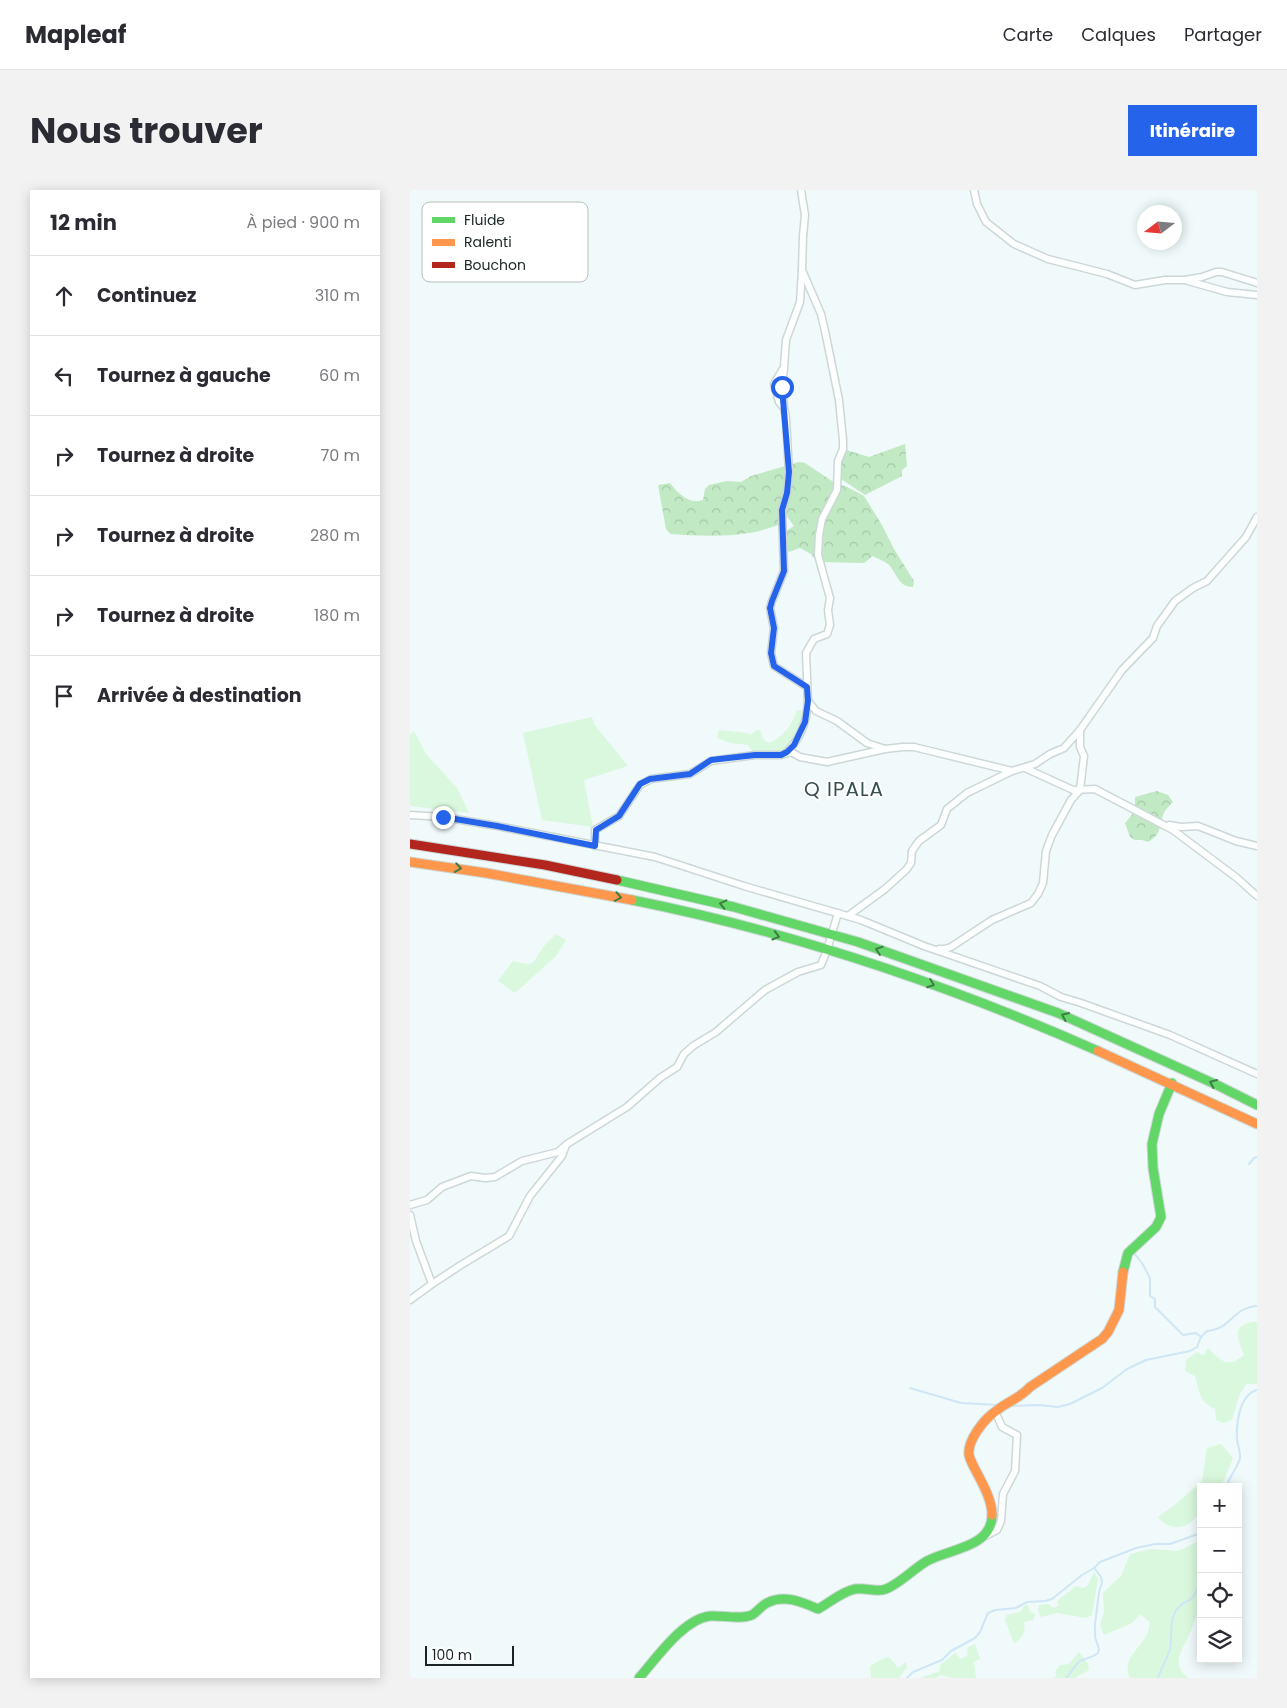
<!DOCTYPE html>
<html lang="fr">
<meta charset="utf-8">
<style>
body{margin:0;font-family:Poppins,sans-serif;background:#f2f2f3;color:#2b2b33}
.controls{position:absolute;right:15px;bottom:15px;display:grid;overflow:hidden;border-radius:0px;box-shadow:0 2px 12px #0003}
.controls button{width:45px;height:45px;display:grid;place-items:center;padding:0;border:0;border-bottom:1px solid #e1e1e2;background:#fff;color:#2b2b33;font:25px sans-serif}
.compass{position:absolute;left:727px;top:15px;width:45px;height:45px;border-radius:50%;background:#fff;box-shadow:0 2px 12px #0003;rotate:254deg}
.scale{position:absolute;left:15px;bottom:12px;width:89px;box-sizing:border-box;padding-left:5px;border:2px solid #192524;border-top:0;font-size:14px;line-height:18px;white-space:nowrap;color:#192524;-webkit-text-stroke:4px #fff;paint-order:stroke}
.stop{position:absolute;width:15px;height:15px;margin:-11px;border:4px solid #2563eb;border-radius:50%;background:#fff}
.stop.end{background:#2563eb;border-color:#fff;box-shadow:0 1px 5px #0008}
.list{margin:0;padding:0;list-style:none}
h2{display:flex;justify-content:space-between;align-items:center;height:65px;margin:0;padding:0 20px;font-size:21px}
h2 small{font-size:16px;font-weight:400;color:#7c7c81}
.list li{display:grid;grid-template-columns:32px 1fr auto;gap:15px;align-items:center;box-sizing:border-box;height:80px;padding:0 20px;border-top:1px solid #e1e1e2}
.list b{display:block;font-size:19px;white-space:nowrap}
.list em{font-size:16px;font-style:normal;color:#7c7c81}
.icon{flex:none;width:28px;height:28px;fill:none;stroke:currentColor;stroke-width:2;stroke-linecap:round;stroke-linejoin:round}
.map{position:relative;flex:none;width:847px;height:1488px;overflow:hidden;border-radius:0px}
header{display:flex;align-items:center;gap:30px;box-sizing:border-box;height:70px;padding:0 25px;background:#fff;border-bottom:1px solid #e1e1e2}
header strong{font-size:24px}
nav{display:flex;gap:28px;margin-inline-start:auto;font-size:18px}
.intro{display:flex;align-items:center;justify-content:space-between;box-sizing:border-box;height:120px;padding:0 30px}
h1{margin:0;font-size:35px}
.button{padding:12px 22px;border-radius:0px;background:#2563eb;color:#fff;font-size:18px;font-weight:700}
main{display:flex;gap:30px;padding:0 30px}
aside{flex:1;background:#fff;border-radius:0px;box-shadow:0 2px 12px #0003}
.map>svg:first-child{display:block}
</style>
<header>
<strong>Mapleaf</strong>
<nav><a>Carte</a><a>Calques</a><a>Partager</a></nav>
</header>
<div class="intro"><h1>Nous trouver</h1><a class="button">Itinéraire</a></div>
<main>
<aside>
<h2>12 min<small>À pied · 900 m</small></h2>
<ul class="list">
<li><svg class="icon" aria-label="ahead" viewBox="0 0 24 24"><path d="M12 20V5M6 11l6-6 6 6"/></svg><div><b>Continuez</b></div><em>310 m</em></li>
<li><svg class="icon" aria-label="left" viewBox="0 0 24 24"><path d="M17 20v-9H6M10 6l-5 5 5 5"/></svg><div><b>Tournez à gauche</b></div><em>60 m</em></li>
<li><svg class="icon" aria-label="right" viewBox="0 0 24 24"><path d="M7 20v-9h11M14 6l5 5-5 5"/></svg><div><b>Tournez à droite</b></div><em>70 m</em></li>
<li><svg class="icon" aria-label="right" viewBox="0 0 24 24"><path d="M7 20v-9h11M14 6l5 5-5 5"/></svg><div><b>Tournez à droite</b></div><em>280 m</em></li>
<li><svg class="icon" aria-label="right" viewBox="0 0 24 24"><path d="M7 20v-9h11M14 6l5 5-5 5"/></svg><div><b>Tournez à droite</b></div><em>180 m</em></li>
<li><svg class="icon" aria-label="arrive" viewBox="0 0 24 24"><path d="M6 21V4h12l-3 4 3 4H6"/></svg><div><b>Arrivée à destination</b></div></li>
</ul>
</aside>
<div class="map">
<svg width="847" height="1488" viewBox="0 0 847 1488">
<defs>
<pattern id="forest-crowns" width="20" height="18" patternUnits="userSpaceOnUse" patternTransform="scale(1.25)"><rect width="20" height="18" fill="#c1e9c4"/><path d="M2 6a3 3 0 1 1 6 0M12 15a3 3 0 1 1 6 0" fill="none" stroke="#a5c8a8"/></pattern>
</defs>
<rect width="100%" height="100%" fill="#f0fafa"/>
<g fill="#d9f8dd">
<path d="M 387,520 L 397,521 L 395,532 L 377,562 L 345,565 L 338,555 L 320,553 L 307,548 L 309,540 L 337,543 L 340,545 C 344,542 346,539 351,541 C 352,547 353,551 359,553 C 373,548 383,534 387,520 Z"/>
<path d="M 182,527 L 184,534 L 218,576 L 174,590 L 183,637 L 132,630 L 113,543 Z"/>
<path d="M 4,541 L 16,564 L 47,598 L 59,623 L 0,616 L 0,545 Z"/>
<path d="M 146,744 L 156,750 L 146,766 L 105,803 L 88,791 L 103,771 L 115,774 L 123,773 L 134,756 Z"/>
<path d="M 842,1132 L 847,1132 L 847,1194 L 836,1194 L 829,1206 L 822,1230 L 813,1233 L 806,1230 L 805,1219 C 788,1211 790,1202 785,1186 L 775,1181 L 776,1170 L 787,1162 L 792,1165 L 794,1165 L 798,1158 C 811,1171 817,1179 834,1165 C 829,1149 820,1137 842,1132 Z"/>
<path d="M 811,1254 L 823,1268 L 811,1297 L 791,1297 L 791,1327 L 786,1327 C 775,1341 758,1340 748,1327 L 766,1314 L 792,1291 L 797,1258 Z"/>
<path d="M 789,1351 L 791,1354 C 791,1372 794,1392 791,1410 C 789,1418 782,1439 778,1447 C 771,1463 761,1473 778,1488 L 720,1488 C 711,1470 730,1459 737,1444 C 739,1441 739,1436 740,1432 L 730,1424 L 722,1433 L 694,1445 L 690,1434 L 694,1423 L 693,1403 L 711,1386 L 720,1364 L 741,1359 L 768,1361 Z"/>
<path d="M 684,1382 L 688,1389 L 682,1425 L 676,1428 L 647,1423 L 631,1427 L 628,1420 L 629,1415 L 639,1414 L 643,1418 L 648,1416 L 647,1411 L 666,1396 L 674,1398 L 678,1395 Z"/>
<path d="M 615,1415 L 618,1415 L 620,1421 L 625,1425 L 623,1430 L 614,1432 C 616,1440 613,1449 604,1453 L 595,1430 L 596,1425 L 610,1422 Z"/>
<path d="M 565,1454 L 570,1469 L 564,1472 L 566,1488 L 543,1488 L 531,1485 L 525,1488 L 510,1488 L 530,1481 L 530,1475 L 545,1463 L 551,1469 L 558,1465 L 557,1458 Z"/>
<path d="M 669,1462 L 678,1474 L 679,1480 L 665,1488 L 644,1488 L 647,1486 L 645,1482 L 650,1475 L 659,1474 Z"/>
<path d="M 479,1467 L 488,1478 L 496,1472 L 497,1477 L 489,1488 L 461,1488 L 460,1476 L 472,1469 Z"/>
</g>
<g fill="url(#forest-crowns)">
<path d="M 495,254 L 497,276 L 492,280 L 492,286 L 455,305 L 428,287 L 433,259 L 459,267 Z"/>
<path d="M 389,272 L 395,273 L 428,295 L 435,296 L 454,306 L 472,335 L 484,359 L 504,391 L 503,397 C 489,397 487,385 480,376 C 477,372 468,369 463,366 L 454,373 L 407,372 L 401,364 L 390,358 L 379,362 L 373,356 L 373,343 L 384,336 L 373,321 L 372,334 C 361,337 350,342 339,343 C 313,347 287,346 261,344 L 256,339 L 248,295 L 260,293 C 268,303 279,315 293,310 L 295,299 L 299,295 L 317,291 L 331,292 L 341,286 Z"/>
<path d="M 747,601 L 758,605 L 763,612 C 760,615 757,618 755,621 C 748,633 754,643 738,652 L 732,650 L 725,650 L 720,647 L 715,633 L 725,621 L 725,607 Z"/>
</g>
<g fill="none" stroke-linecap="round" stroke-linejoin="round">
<g stroke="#cee6f6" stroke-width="2">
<path d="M 839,974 L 844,968 L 847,967"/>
<path d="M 724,1063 L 732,1073 L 740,1088 L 740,1106 L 745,1109 L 745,1117 L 773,1145 L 786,1143 L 790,1146"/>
<path d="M 500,1198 L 551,1213 L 588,1215"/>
<path d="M 601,1216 L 629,1215 L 648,1217 L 660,1214 L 692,1198 L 717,1179 L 736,1170 L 780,1161 L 787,1157 L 791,1147 L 797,1141 C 822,1139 821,1118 847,1116"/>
<path d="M 816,1297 C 819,1288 829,1275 830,1268 C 831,1262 827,1255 827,1248 C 826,1233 830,1204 847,1200"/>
<path d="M 497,1488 L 503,1482 L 532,1470 L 541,1461 L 565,1448 L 570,1442 L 578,1423 L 585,1420 L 606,1418 L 617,1412 L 635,1411 L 642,1409 L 672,1385 L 684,1378 L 690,1372 L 726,1358 L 745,1354 L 760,1354 L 791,1343"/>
<path d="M 656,1488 C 661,1483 664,1476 669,1472 C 674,1468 682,1468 688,1463 L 689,1459 L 685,1447 L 685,1434 L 689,1402 L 692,1393 L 691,1387 L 685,1379"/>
<path d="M 748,1488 C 751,1478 757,1469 760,1459 C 763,1446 758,1429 768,1418 C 771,1413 780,1411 783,1407 C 787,1402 786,1398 791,1393"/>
</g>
<g stroke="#cdd7d7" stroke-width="9">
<g id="street">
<path d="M 391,0 L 395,25 L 393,46 L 392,80 L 411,124 L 415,141 L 429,210 L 433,250 L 433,259 L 428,271 L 427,300 L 412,329 L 409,345 L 408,365 L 420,408 L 418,420 L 420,435 L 417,444 L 404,449 L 396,463 L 398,511 L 406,521 L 427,531 L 457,553 L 475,559"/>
<path d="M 564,0 L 567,14 L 576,32 L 604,54 L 638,69 L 697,84 L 725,95 L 755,90 L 775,90 L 792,87 L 806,82 L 812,82 L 847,93"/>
<path d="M 392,81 L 390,112 L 376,150 L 374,177 L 364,194 L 369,212 L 374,218 L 376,228 L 379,282 L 377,303 L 372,320 L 374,381 L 362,411 L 360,418 L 364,438 L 361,463 L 364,476 L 397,497"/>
<path d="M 778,91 L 817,102 L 847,105"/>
<path d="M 374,178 L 372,197 L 374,218"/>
<path d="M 377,562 C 391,548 397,531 398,511"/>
<path d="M 615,578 L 663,600 L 685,599 L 763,640 L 827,688 L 847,706"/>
<path d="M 0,625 L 33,627 L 87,636 L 245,667 L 334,696 L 451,730 L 514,756 L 630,796 L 651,807 L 671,813 L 760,845 L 847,884"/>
<path d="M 759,635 L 771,637 L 788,636 L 826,651 L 847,656"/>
<path d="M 185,656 L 185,640 L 209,626 L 230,595 L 241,589 L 280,584 L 301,571 L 345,565 L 371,565 L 381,562 L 390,567 L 417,572 L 475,559 L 493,557 L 504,557 L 602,581 L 625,574 L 640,564 L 654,558 L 670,540"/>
<path d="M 438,726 L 475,699 L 496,680 L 501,673 L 502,661 L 509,651 L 531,635 L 537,619 L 557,603 L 602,581"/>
<path d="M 529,759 L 535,759 L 541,757 L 582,730 L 621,713 L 628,704 L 633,693 L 636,661 L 642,645 L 661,610 L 670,600 L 674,566 L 670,557 L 670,540 L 712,480 L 743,448 L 747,436 L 765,411 L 783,398 L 797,391 L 836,347 L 847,327"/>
<path d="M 0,1015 L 17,1010 L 32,997 L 61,986 L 75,988 L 85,987 L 112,971 L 148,962 L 157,954 L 217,917 L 250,888 L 267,877 L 274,864 L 283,856 L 306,842 L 355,800 L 388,782 L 411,775 L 417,760 L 428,723"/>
<path d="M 0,1025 L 6,1051 L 22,1094 L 0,1110"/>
<path d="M 22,1094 L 51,1075 L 99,1046 L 120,1006 L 152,966 L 156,955"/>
<path d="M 575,1346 L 587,1340 L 591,1331 L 593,1304 L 605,1281 L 607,1245 L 592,1237 L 585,1221"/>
</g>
</g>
<g stroke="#cdd7d7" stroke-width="11">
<g id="fast">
<path d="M 207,690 L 324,717 L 448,752 L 648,823 L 807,895 L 847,915"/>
<path d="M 222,710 C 382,742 539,795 688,861"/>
<path d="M 713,1082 L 718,1063 L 746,1037 L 751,1027 L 743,978 L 742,954 L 749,924 L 762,893"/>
<path d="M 229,1488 C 246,1469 273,1429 300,1426 C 312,1425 330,1430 342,1425 C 347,1422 351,1416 357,1413 C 374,1404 392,1412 408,1419 C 419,1413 433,1401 445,1399 C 455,1397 466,1403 476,1399 C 491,1393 503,1379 517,1371 C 538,1359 582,1358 582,1325"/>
</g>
</g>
<g stroke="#cdd7d7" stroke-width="11">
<g id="slow">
<path d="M 0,672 L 76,683 L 222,710"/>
<path d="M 688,861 L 847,934"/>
<path d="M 582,1325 C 582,1309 572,1293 565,1279 C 563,1275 560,1270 559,1265 C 557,1251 574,1229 586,1221 C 598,1211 609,1209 620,1197 L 692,1149 L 698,1142 L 709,1120 L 713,1082"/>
</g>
</g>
<g stroke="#cdd7d7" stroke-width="11">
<path id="jam" d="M 0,654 L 135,675 L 207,690"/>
</g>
<use href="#street" stroke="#fdfefe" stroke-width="6"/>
<use href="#fast" stroke="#63d668" stroke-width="9"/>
<use href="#slow" stroke="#ff974d" stroke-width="9"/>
<use href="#jam" stroke="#b3261e" stroke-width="9"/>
</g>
<defs><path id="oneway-chevron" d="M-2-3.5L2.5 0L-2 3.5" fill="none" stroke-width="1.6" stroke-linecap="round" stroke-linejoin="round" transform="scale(1.25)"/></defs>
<g stroke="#3e7e46">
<use href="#oneway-chevron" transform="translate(48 678) rotate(9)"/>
<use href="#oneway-chevron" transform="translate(208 707) rotate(11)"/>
<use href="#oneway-chevron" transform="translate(313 714) rotate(-167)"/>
<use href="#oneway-chevron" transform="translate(366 746) rotate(16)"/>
<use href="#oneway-chevron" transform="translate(469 760) rotate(-161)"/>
<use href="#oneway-chevron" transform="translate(521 794) rotate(20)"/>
<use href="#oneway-chevron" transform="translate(655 826) rotate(-156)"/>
<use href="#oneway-chevron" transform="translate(803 893) rotate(-155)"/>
</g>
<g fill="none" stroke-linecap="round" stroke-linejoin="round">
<path stroke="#2563eb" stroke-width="6" d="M 33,627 L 87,636 L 185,656 L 186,640 L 209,626 L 230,594 L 240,589 L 280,584 L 301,570 L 345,565 L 371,565 L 377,562 L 384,555 L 395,532 L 398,511 L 397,497 L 364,476 L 361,463 L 364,438 L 360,418 L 362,411 L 374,381 L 372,320 L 377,303 L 379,282 L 372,197"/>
</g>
<g text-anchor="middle" stroke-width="4" stroke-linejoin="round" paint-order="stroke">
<g font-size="20" letter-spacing="1" fill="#365150" stroke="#fff">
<text x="434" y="606">Q IPALA</text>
</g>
</g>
<rect x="12" y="12" width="166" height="80" rx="8" fill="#fff" stroke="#babebd" stroke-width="1"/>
<rect x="22" y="27" width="23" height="6" fill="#63d668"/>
<rect x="22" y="49" width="23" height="7" fill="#ff974d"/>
<rect x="22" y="72" width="23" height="6" fill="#b3261e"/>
<g font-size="14" fill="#192524">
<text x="54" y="35">Fluide</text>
<text x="54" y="57">Ralenti</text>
<text x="54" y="80">Bouchon</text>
</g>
</svg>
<div class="controls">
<button>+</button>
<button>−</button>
<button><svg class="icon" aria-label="locate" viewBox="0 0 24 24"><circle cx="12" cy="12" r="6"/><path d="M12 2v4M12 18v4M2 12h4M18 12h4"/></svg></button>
<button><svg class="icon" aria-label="layers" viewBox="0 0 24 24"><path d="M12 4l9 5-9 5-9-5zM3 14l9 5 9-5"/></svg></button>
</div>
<svg class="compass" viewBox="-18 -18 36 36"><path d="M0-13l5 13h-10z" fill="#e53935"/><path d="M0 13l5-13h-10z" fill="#7c7c81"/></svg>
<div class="scale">100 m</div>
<div class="stop" style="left:372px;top:197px"></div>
<div class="stop end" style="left:33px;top:627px"></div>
</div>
</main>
